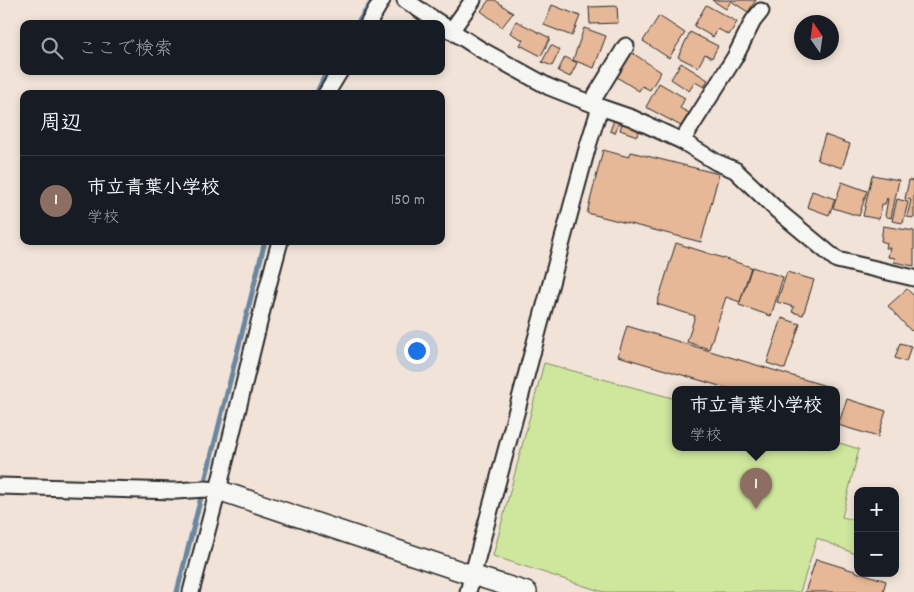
<!DOCTYPE html>
<html lang="ja">
<meta charset="utf-8">
<style>
body{margin:0;font-family:Dekko,"Klee One",sans-serif;background:#242831;color:#f1f3f6}
.controls{position:absolute;right:15px;bottom:15px;display:grid;overflow:hidden;border-radius:10px;box-shadow:0 2px 8px #0003}
.controls button{width:45px;height:45px;display:grid;place-items:center;padding:0;border:0;border-bottom:1px solid #363941;background:#171b24;color:#f1f3f6;font:25px sans-serif}
.compass{position:absolute;left:794px;top:15px;width:45px;height:45px;border-radius:50%;background:#171b24;box-shadow:0 2px 8px #0003;rotate:347deg}
.you{position:absolute;left:416px;top:350px;width:18px;height:18px;margin:-12px;border:4px solid #fff;border-radius:50%;background:#1a73e8;box-shadow:0 0 0 8px #1a73e833}
.badge{display:grid;place-items:center;width:32px;height:32px;border-radius:50%;background:#db2777;color:#fff;font-size:16px;font-weight:700}
.pin{position:absolute;translate:-50% -41px;filter:drop-shadow(0 1px 2px #0008)}
.pin::after{content:'';position:absolute;top:26px;width:18px;height:15px;background:inherit;clip-path:polygon(0 0,100% 0,50% 100%)}
.popup{position:absolute;left:672px;top:386px;width:168px;height:65px;box-sizing:border-box;display:grid;place-content:center;border-radius:10px;background:#171b24;filter:drop-shadow(0 1px 4px #0005);font-size:16px;white-space:nowrap;color:#9ea1a6}
.popup b{font-size:19px;color:#f1f3f6}
.popup::after{content:'';position:absolute;left:50%;top:100%;margin-left:-10px;border:10px solid transparent;border-top-color:#171b24}
.list{margin:0;padding:0;list-style:none}
h2{display:flex;justify-content:space-between;align-items:center;height:65px;margin:0;padding:0 20px;font-size:21px}
h2 small{font-size:16px;font-weight:400;color:#9ea1a6}
.list li{display:grid;grid-template-columns:32px 1fr auto;gap:15px;align-items:center;box-sizing:border-box;height:90px;padding:0 20px;border-top:1px solid #363941}
.list b{display:block;font-size:19px;white-space:nowrap}
.list p{margin:0;font-size:16px;white-space:nowrap;color:#9ea1a6}
.list em{font-size:16px;font-style:normal;color:#9ea1a6}
.icon{flex:none;width:28px;height:28px;fill:none;stroke:currentColor;stroke-width:2;stroke-linecap:round;stroke-linejoin:round}
.map{position:relative;flex:none;width:914px;height:592px;overflow:hidden}
.search{position:absolute;background:#171b24;box-shadow:0 2px 8px #0003;left:20px;top:20px;width:425px;height:55px;display:flex;align-items:center;gap:12px;box-sizing:border-box;padding:0 18px;border-radius:10px;color:#9ea1a6;font-size:19px}
.panel{position:absolute;background:#171b24;box-shadow:0 2px 8px #0003;left:20px;top:90px;width:425px;height:155px;border-radius:10px}
.map>svg:first-child{display:block}
</style>
<div class="map">
<svg width="914" height="592" viewBox="0 0 914 592">
<rect width="100%" height="100%" fill="#f1e3d7"/>
<filter id="ink" filterUnits="userSpaceOnUse"><feTurbulence type="fractalNoise" baseFrequency=".02" numOctaves="2"/><feDisplacementMap in="SourceGraphic" scale="10" xChannelSelector="R" yChannelSelector="G"/><feConvolveMatrix kernelMatrix="1 2 1 2 8 2 1 2 1" color-interpolation-filters="sRGB"/></filter>
<g filter="url(#ink)">
<path fill="#cfe79c" stroke="#7d8964" d="M 544,363 L 676,399 L 676,448 L 836,448 L 836,442 L 859,449 L 842,517 L 858,521 L 858,555 L 817,538 L 800,592 L 603,592 L 493,556 Z"/>
<g fill="none" stroke-linecap="round" stroke-linejoin="round">
<g stroke="#6987a0" stroke-width="5">
<path d="M 357,24 L 373,0"/>
<path d="M 316,94 L 327,71"/>
<path d="M 205,481 L 265,241"/>
<path d="M 177,592 L 201,497"/>
</g>
</g>
<g fill="#e6b897" stroke="#2b2b2b">
<path d="M 489,0 L 495,0 L 513,13 L 502,27 L 481,11 Z"/>
<path d="M 712,0 L 756,0 L 748,12 L 731,1 L 726,9 Z"/>
<path d="M 552,5 L 580,16 L 572,36 L 544,25 Z"/>
<path d="M 706,5 L 737,22 L 729,35 L 718,29 L 713,37 L 694,26 Z"/>
<path d="M 617,6 L 618,23 L 590,24 L 589,7 Z"/>
<path d="M 659,16 L 685,33 L 669,58 L 643,41 Z"/>
<path d="M 516,21 L 550,38 L 541,56 L 520,45 L 523,40 L 510,33 Z"/>
<path d="M 584,28 L 606,36 L 594,68 L 573,60 Z"/>
<path d="M 690,32 L 718,46 L 712,58 L 705,54 L 698,67 L 678,57 Z"/>
<path d="M 551,45 L 560,50 L 552,66 L 542,62 Z"/>
<path d="M 631,52 L 661,72 L 650,90 L 642,86 L 639,91 L 615,76 Z"/>
<path d="M 565,57 L 577,63 L 570,77 L 558,71 Z"/>
<path d="M 681,63 L 708,80 L 704,87 L 695,82 L 689,91 L 671,79 Z"/>
<path d="M 659,83 L 685,98 L 680,108 L 689,113 L 681,126 L 646,107 Z"/>
<path d="M 615,117 L 620,119 L 615,133 L 610,131 Z"/>
<path d="M 623,120 L 641,126 L 637,136 L 620,130 Z"/>
<path d="M 825,135 L 850,144 L 842,168 L 817,160 Z"/>
<path d="M 603,150 L 629,157 L 631,152 L 719,174 L 701,242 L 587,213 Z"/>
<path d="M 872,175 L 899,180 L 891,218 L 885,216 L 888,199 L 887,198 L 885,204 L 882,204 L 879,219 L 863,216 Z"/>
<path d="M 909,180 L 914,181 L 914,218 L 907,217 L 911,200 L 905,199 Z"/>
<path d="M 842,182 L 867,191 L 859,216 L 833,208 Z"/>
<path d="M 812,191 L 835,199 L 829,215 L 807,207 Z"/>
<path d="M 897,199 L 908,202 L 903,223 L 892,221 Z"/>
<path d="M 883,226 L 914,231 L 914,266 L 894,262 L 895,258 L 888,257 L 890,248 L 886,248 L 887,243 L 881,241 Z"/>
<path d="M 676,243 L 751,267 L 740,302 L 726,297 L 709,349 L 687,342 L 695,316 L 657,304 Z"/>
<path d="M 752,267 L 783,277 L 771,316 L 739,305 Z"/>
<path d="M 787,272 L 814,280 L 803,315 L 792,312 L 794,307 L 777,302 Z"/>
<path d="M 907,289 L 914,296 L 914,328 L 911,331 L 888,306 Z"/>
<path d="M 782,318 L 800,324 L 785,369 L 767,363 Z"/>
<path d="M 627,326 L 836,389 L 835,390 L 733,390 L 618,356 Z"/>
<path d="M 900,343 L 911,346 L 906,362 L 895,358 Z"/>
<path d="M 847,399 L 886,411 L 878,437 L 838,425 Z"/>
<path d="M 816,559 L 858,572 L 858,573 L 862,573 L 886,581 L 883,592 L 805,592 Z"/>
</g>
<g fill="none" stroke-linecap="round" stroke-linejoin="round">
<g stroke="#2b2b2b" stroke-width="19">
<g id="minor">
<path d="M 405,0 L 441,24"/>
<path d="M 368,24 L 382,0"/>
<path d="M 441,24 L 480,49 L 549,87 L 600,107 L 587,149 L 468,592"/>
<path d="M 451,31 L 473,0"/>
<path d="M 326,94 L 340,71"/>
<path d="M 591,103 L 626,46"/>
<path d="M 600,107 L 632,118 L 682,141 L 716,162 L 735,170 L 778,211 L 837,260 L 914,278"/>
<path d="M 682,141 L 735,57 L 753,21 L 761,11"/>
<path d="M 0,486 L 176,491 L 205,489 L 218,490"/>
<path d="M 191,592 L 218,490 L 268,286 L 280,241"/>
</g>
</g>
<g stroke="#2b2b2b" stroke-width="22">
<path id="tertiary" d="M 218,490 L 472,575 L 527,592"/>
</g>
<use href="#minor" stroke="#f6f6f2" stroke-width="15"/>
<use href="#tertiary" stroke="#f6f6f2" stroke-width="19"/>
</g>
</g>
</svg>
<div class="controls">
<button>+</button>
<button>−</button>
</div>
<svg class="compass" viewBox="-18 -18 36 36"><path d="M0-13l5 13h-10z" fill="#e53935"/><path d="M0 13l5-13h-10z" fill="#9ea1a6"/></svg>
<div class="you"></div>
<div class="pin badge" style="left:756px;top:509px;background:#8d6e63">1</div>
<div class="popup"><b>市立青葉小学校</b>学校</div>
<div class="search"><svg class="icon" aria-label="search" viewBox="0 0 24 24"><circle cx="10" cy="10" r="6"/><path d="M15 15l6 6"/></svg>ここで検索</div>
<section class="panel">
<h2>周辺<small></small></h2>
<ul class="list">
<li><span class="badge" style="background:#8d6e63">1</span><div><b>市立青葉小学校</b><p>学校</p></div><em>150 m</em></li>
</ul>
</section>
</div>
